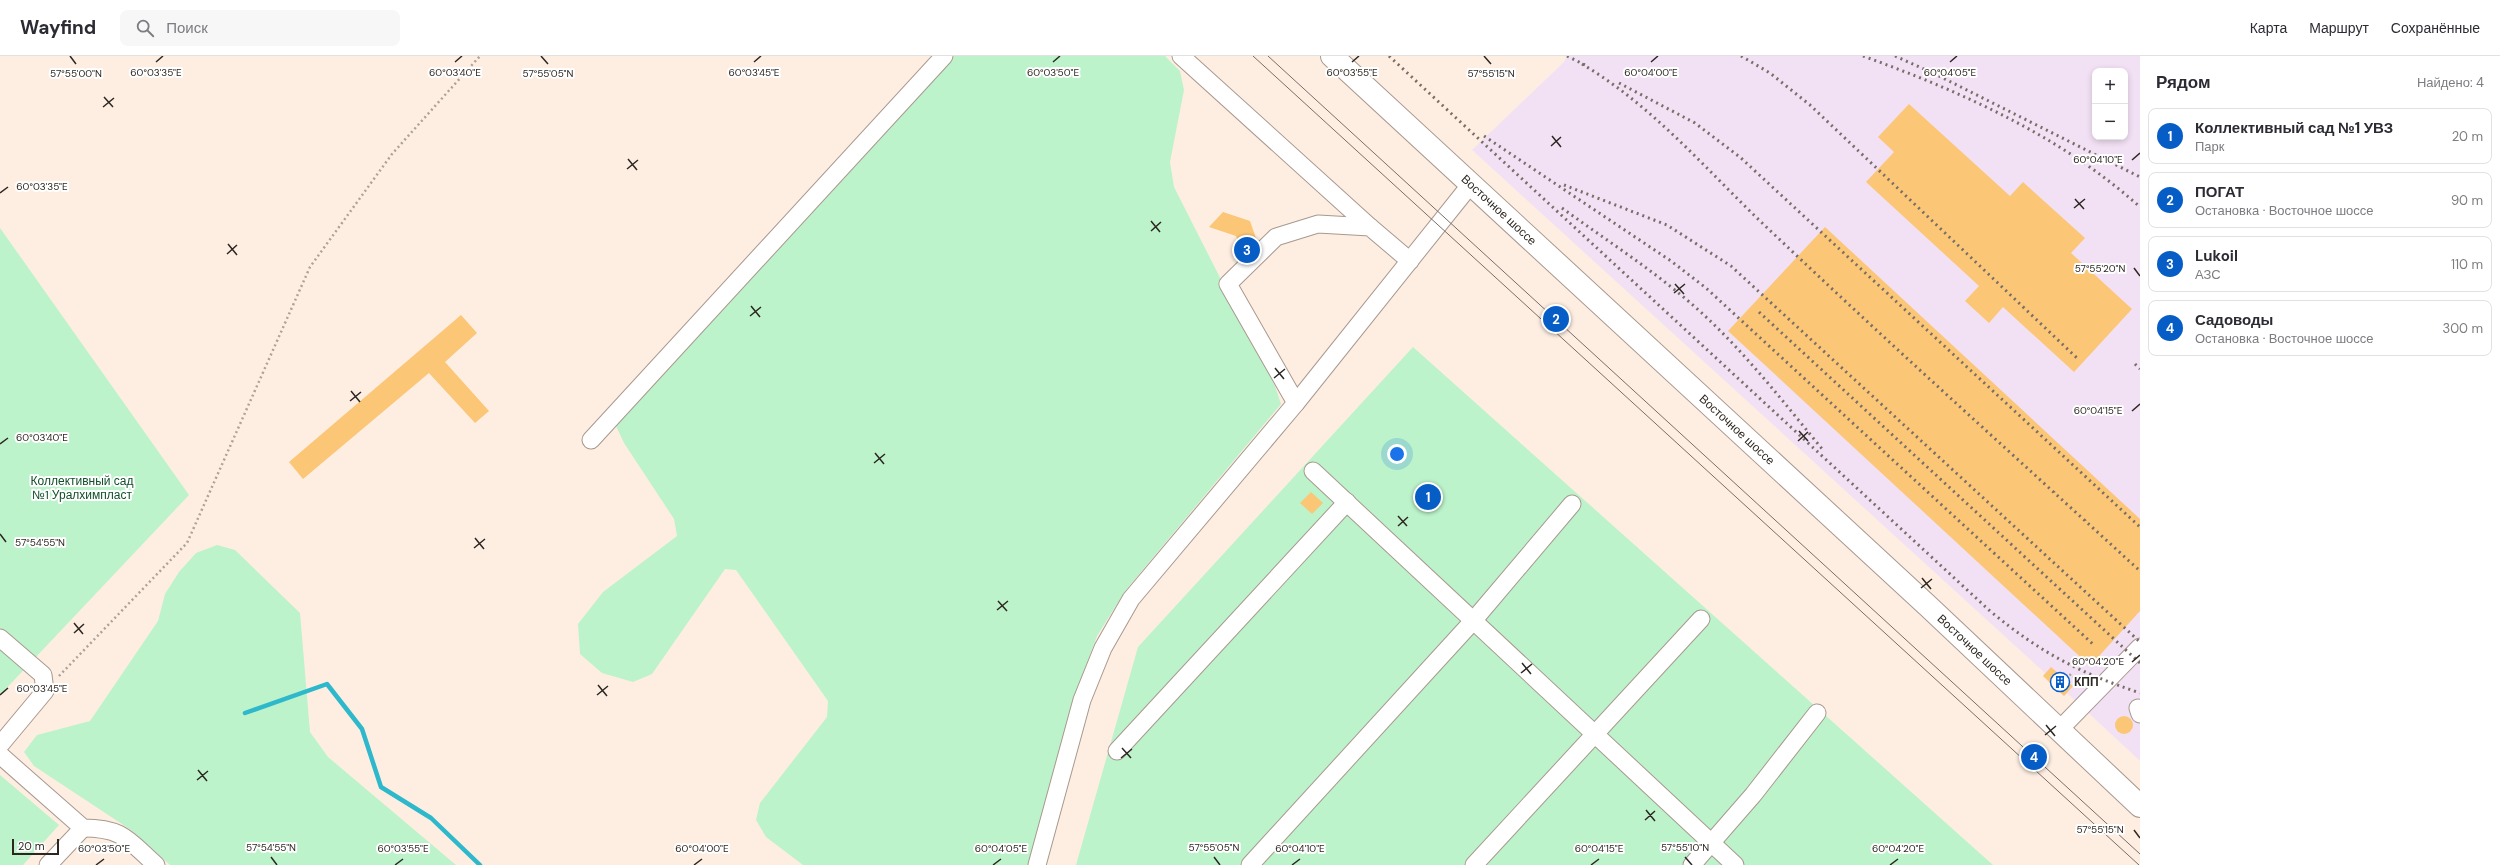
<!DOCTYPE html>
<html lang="ru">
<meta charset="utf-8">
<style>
body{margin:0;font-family:"DM Sans",sans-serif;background:#f7f7f7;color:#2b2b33}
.controls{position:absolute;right:12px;top:12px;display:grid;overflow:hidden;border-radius:8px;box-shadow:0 2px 6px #0003}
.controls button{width:36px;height:36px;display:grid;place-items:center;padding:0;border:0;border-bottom:1px solid #e1e1e2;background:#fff;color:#2b2b33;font:20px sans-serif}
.scale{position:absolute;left:12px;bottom:10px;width:47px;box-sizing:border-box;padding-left:4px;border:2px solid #2d2722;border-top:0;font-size:11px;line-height:14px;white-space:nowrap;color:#2d2722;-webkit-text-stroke:3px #fff;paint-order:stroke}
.you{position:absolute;left:1397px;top:398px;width:14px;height:14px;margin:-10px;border:3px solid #fff;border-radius:50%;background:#1a73e8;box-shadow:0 0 0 6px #1a73e833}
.badge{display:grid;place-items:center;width:26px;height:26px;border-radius:50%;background:#075dc6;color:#fff;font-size:13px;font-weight:700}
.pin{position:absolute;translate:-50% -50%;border:2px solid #fff;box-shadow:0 1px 4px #0006}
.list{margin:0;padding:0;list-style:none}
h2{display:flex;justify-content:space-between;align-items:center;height:52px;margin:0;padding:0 16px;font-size:17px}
h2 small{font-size:13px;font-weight:400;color:#7c7c81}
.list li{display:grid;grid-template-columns:26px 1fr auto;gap:12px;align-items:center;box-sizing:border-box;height:56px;margin:0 8px 8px;padding:0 8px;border:1px solid #e1e1e2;border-radius:8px}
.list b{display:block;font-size:15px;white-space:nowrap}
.list p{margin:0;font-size:13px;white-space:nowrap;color:#7c7c81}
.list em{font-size:13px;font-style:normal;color:#7c7c81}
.icon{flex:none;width:22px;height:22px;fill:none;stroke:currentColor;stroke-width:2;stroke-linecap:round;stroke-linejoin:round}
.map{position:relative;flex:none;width:2140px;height:809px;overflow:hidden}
header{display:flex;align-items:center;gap:24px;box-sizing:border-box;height:56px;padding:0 20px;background:#fff;border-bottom:1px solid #e1e1e2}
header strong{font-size:19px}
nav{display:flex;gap:22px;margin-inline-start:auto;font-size:14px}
.search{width:280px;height:36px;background:#f7f7f7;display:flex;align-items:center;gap:10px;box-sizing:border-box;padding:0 14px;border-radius:8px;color:#7c7c81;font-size:15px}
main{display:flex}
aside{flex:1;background:#fff}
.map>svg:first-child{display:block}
</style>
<header>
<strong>Wayfind</strong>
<div class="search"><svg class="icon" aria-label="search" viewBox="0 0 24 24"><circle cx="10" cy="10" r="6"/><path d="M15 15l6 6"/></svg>Поиск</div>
<nav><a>Карта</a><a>Маршрут</a><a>Сохранённые</a></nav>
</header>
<main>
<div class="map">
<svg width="2140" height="809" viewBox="0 0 2140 809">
<rect width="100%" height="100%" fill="#feeee2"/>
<path fill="#f2e1f4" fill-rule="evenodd" d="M 1567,0 L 2140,0 L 2140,705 L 2067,637 L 2064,640 L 2043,620 L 2045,617 L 1472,94 L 1564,6 ZM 2095,15 L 2125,15 L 2125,81 L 2095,81 Z"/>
<g fill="#bcf3ca">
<path d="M 954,0 L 1165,0 L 1180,15 L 1184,34 L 1170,106 L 1174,131 L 1275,330 L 1281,348 L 1125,535 L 1097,580 L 1075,639 L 1028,809 L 803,809 L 766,781 L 756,764 L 760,747 L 827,661 L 828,645 L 736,514 L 725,513 L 652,618 L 633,626 L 602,617 L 580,598 L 578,568 L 603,536 L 677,480 L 674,463 L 624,387 L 616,370 L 623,357 Z"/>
<path d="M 0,172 L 189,439 L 0,639 Z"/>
<path d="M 1413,291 L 1993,809 L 1076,809 L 1138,591 Z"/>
<path d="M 217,489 L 235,494 L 300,557 L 310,676 L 328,701 L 456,809 L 170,809 L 131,774 L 34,710 L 24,696 L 37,679 L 90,665 L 158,565 L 165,538 L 179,516 L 196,497 Z"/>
<path d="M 0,719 L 59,769 L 23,809 L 0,809 Z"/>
</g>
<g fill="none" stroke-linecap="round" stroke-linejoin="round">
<path stroke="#2db8cb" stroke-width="4.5" d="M 245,657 L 327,628 L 362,673 L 381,731 L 431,762 L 480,809"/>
</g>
<g fill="#fbc676">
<path d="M 1909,48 L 2010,140 L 2023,126 L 2085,182 L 2071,197 L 2132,253 L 2074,316 L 2003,251 L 1989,267 L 1965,245 L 1979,230 L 1866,126 L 1894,96 L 1878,81 Z"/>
<path d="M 1223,156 L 1250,165 L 1259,191 L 1246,206 L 1236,180 L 1209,171 Z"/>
<path d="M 1825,171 L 2140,463 L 2140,555 L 2090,610 L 1728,275 Z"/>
<path d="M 461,259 L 477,277 L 445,306 L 489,355 L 475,367 L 429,317 L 303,423 L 289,406 Z"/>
<path d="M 1311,436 L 1323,447 L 1312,458 L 1300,447 Z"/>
<path d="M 2051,611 L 2073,630 L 2064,640 L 2043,620 Z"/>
<circle cx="2124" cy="669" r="9"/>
</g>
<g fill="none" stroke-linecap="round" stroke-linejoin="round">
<g stroke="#a8998e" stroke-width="19">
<g id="minor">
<path d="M 1181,0 L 1370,171"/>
<path d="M 1296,347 L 1228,228 L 1276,181 L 1318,168 L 1370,171 L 1410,205"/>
<path d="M 591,384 L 944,0"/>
<path d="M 1313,415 L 1735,809"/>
<path d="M 0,582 L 43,619 L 45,635 L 0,689"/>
<path d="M 2138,652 L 2140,658"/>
<path d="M 2059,674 L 2140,591"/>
<path d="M 1117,695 L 1347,446"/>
<path d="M 0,699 L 83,772 C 123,772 128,784 156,809"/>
<path d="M 48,809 L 83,772"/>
<path d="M 1037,809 L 1082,644 L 1103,592 L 1131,543 L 1296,347 L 1471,128"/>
<path d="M 1250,809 L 1473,565 L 1572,448"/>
<path d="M 1474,809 L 1701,563"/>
<path d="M 1692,809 L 1753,739 L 1817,657"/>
</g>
</g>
<g stroke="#a8998e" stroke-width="24">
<g id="major">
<path id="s1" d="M 1332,0 L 1929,551 L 2140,750"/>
</g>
</g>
<g stroke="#aea298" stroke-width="2.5" stroke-dasharray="2 3" stroke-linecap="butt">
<path d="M 59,620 L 187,487 L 310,211 L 392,98 L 480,0"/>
<path d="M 2066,623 L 2071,618 L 2082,628"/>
</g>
<use href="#minor" stroke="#fff" stroke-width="17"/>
<use href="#major" stroke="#fff" stroke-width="22"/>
<g stroke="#786e67" stroke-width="1">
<path d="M 1253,0 L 2139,809"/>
<path d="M 1268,0 L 2140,798"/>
</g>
<g stroke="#786e67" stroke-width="3" stroke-dasharray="2 4" stroke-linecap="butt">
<path d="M 1389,0 L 1990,555 C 2041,597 2078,616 2140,637"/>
<path d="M 1567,0 L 1587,10"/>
<path d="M 1741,0 L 1770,17 L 1810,49 L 2078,303"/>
<path d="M 1863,0 C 1962,36 2061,80 2140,151"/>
<path d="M 1895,0 L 1937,19 L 2140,121"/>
<path d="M 1582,8 C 1658,53 1713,122 1777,181 C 1896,294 2019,404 2140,515"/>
<path d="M 1619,27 L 1695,67 L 1741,102 L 2140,471"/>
<path d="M 1484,80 L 1671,205 L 1706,232 L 2095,590"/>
<path d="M 1564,129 L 1667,169 L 1731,210 L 2140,586"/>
<path d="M 1562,152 C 1610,187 1661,219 1705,260 C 1748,300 1785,348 1823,394"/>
<path d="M 1759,256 L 2140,607"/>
<path d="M 2135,308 L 2140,313"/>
</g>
</g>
<path fill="none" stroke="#2d2722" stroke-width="1.5" d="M 70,0 L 76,8M 541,0 L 548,8M 1484,0 L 1491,8M 156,6 L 163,0M 455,6 L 462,0M 754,6 L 761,0M 1053,6 L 1060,0M 1352,6 L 1359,0M 1651,6 L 1658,0M 1950,6 L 1957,0M 104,41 L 113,51M 103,51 L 114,42M 1552,80 L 1561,91M 1551,90 L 1561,81M 628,103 L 637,114M 2132,104 L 2140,97M 627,113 L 638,104M 0,137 L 8,131M 2075,143 L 2084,153M 2074,152 L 2085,143M 1151,165 L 1160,176M 1151,175 L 1161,166M 228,188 L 237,199M 227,198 L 237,189M 2134,212 L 2140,220M 1675,228 L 1684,238M 1674,237 L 1685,228M 751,250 L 760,261M 750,260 L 761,251M 1275,312 L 1284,323M 1274,322 L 1285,313M 351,335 L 360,346M 350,345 L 361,336M 2132,355 L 2140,348M 1799,375 L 1808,385M 1798,385 L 1808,376M 0,388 L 8,382M 875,397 L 884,408M 874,407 L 885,398M 1398,460 L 1407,470M 1398,470 L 1408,461M 0,478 L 6,486M 475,482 L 484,493M 474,492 L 485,483M 1922,522 L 1931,533M 1921,532 L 1932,523M 998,545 L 1007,555M 997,554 L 1008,545M 74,567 L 83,578M 74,577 L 84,568M 2132,606 L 2140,599M 1522,607 L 1531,618M 1521,617 L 1532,608M 598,629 L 607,640M 0,639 L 8,632M 597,639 L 608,630M 2046,669 L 2055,680M 2045,679 L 2056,670M 1122,692 L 1131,702M 1121,702 L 1132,693M 198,714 L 207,725M 197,724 L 208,715M 1646,754 L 1655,765M 1645,764 L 1655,755M 2134,774 L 2140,782M 271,801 L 277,809M 1214,801 L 1220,809M 1685,801 L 1692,809M 96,809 L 104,803M 395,809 L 403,803M 694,809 L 702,803M 993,809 L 1001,803M 1292,809 L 1300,803M 1591,809 L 1599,803M 1890,809 L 1898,803"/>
<defs>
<g id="building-ring" transform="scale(1)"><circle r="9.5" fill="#fff" stroke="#075dc6" stroke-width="1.5"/><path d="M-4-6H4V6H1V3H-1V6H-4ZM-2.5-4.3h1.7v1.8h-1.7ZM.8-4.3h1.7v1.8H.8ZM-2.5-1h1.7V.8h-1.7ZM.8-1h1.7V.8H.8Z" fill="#075dc6"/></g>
</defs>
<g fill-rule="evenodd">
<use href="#building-ring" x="2060" y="626"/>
</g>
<g text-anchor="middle" stroke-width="4" stroke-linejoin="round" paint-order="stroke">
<g font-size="12" fill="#2d2722" stroke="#fff">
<text dy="4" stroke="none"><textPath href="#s1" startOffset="227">Восточное шоссе</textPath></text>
<text dy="4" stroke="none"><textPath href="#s1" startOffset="551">Восточное шоссе</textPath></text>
<text dy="4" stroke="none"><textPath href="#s1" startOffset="875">Восточное шоссе</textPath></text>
</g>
<g font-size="12" fill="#114e29" stroke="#fff">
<text x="82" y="429">Коллективный сад<tspan x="82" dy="14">№1 Уралхимпласт</tspan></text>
</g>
<g font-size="12" font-weight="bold" fill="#2d2722" stroke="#fff" text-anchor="start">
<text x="2074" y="630">КПП</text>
</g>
</g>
<g font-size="10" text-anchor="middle" fill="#2d2722" stroke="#fff" stroke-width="4" stroke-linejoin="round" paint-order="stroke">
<text x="156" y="20">60°03'35"E</text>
<text x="455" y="20">60°03'40"E</text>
<text x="754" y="20">60°03'45"E</text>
<text x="1053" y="20">60°03'50"E</text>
<text x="1352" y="20">60°03'55"E</text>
<text x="1651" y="20">60°04'00"E</text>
<text x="1950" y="20">60°04'05"E</text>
<text x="76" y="21">57°55'00"N</text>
<text x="548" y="21">57°55'05"N</text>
<text x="1491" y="21">57°55'15"N</text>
<text x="2098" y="107">60°04'10"E</text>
<text x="42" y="134">60°03'35"E</text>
<text x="2100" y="216">57°55'20"N</text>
<text x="2098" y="358">60°04'15"E</text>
<text x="42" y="385">60°03'40"E</text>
<text x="40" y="490">57°54'55"N</text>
<text x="2098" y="609">60°04'20"E</text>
<text x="42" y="636">60°03'45"E</text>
<text x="2100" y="777">57°55'15"N</text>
<text x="271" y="795">57°54'55"N</text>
<text x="1214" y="795">57°55'05"N</text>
<text x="1685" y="795">57°55'10"N</text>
<text x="104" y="796">60°03'50"E</text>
<text x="403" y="796">60°03'55"E</text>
<text x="702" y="796">60°04'00"E</text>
<text x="1001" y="796">60°04'05"E</text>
<text x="1300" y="796">60°04'10"E</text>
<text x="1599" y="796">60°04'15"E</text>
<text x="1898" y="796">60°04'20"E</text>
</g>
</svg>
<div class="controls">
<button>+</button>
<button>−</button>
</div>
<div class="scale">20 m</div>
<div class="you"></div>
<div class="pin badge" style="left:1428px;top:441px">1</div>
<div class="pin badge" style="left:1556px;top:263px">2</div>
<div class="pin badge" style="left:1247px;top:194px">3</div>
<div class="pin badge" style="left:2034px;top:701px">4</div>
</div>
<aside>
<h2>Рядом<small>Найдено: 4</small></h2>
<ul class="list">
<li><span class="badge">1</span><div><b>Коллективный сад №1 УВЗ</b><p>Парк</p></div><em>20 m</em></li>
<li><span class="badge">2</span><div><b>ПОГАТ</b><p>Остановка · Восточное шоссе</p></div><em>90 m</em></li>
<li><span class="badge">3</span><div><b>Lukoil</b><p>АЗС</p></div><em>110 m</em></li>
<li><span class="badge">4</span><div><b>Садоводы</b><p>Остановка · Восточное шоссе</p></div><em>300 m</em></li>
</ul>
</aside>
</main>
